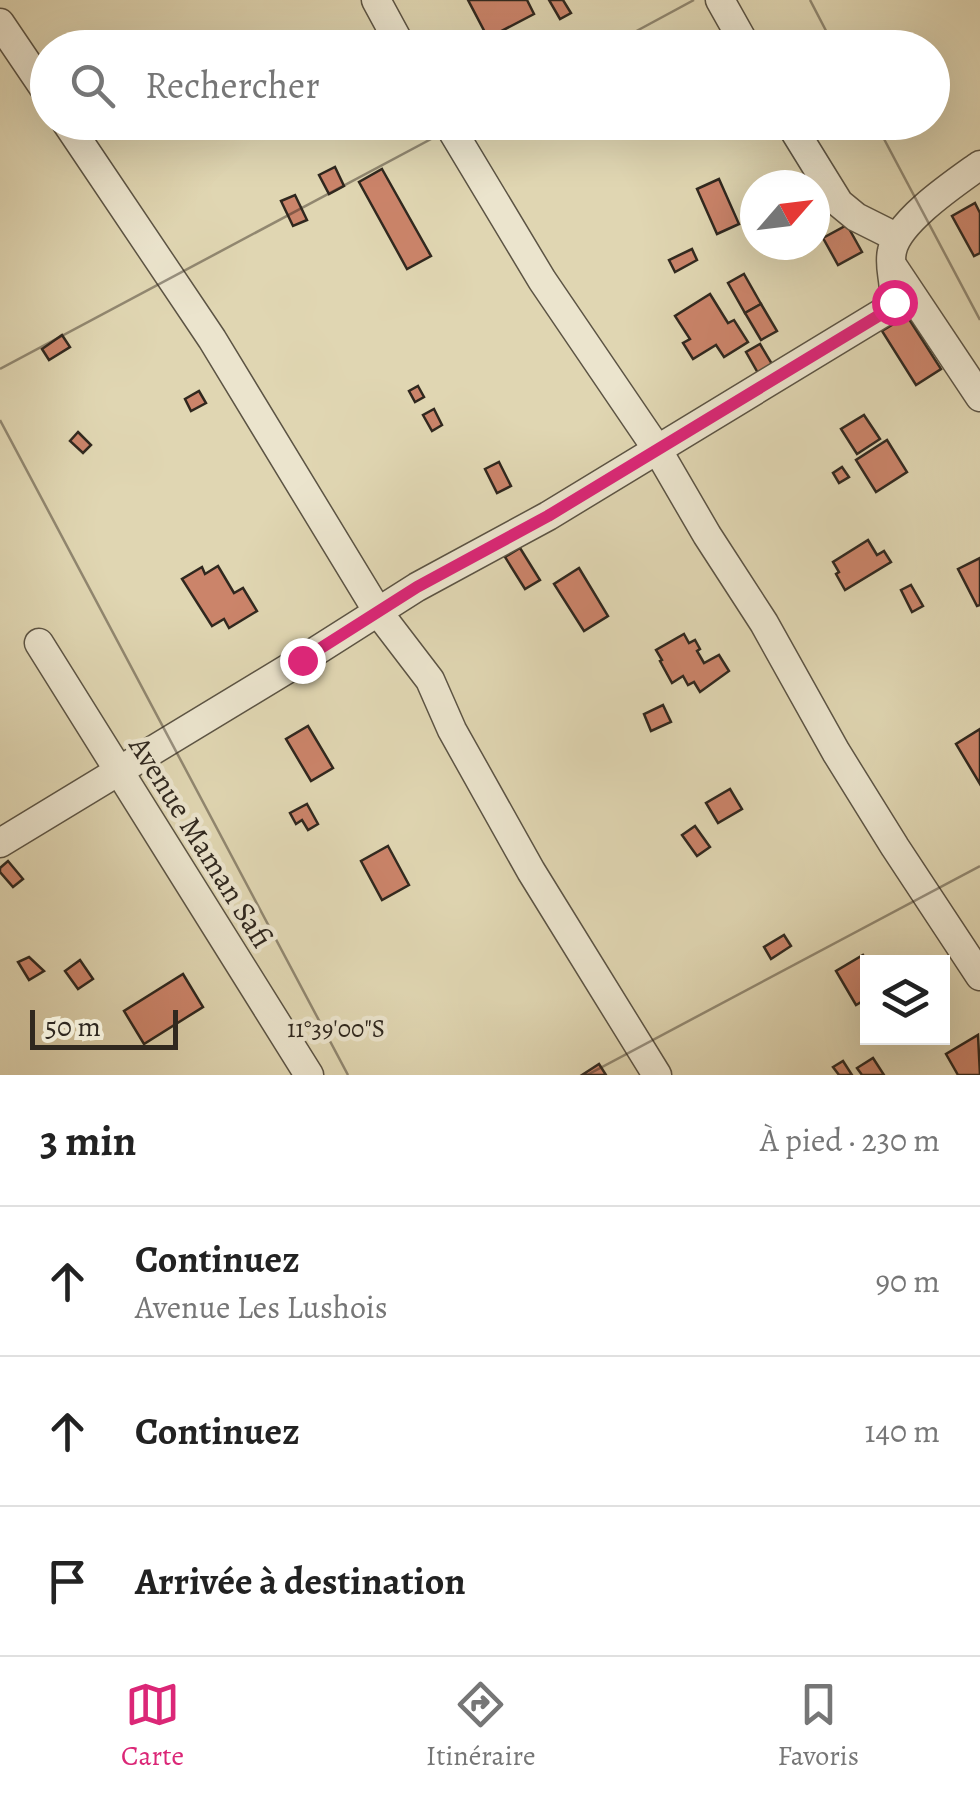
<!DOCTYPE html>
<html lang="fr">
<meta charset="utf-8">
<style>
body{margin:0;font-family:Alegreya,serif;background:#f6f6f6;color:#222}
.controls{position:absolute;right:30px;bottom:30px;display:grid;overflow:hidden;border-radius:0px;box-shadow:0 10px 40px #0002}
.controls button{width:90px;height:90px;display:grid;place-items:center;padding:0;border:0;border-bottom:2px solid #e0e0e0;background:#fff;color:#222;font:50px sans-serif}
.compass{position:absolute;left:740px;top:170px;width:90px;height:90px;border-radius:50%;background:#fff;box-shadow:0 10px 40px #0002;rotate:62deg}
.scale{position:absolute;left:30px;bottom:25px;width:148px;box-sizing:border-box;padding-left:10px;border:5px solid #30281f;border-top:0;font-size:28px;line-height:35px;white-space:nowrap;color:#30281f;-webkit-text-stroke:8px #ebe4cd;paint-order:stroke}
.stop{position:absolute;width:30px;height:30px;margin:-22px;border:8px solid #db2777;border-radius:50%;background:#fff}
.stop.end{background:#db2777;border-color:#fff;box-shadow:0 2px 10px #0008}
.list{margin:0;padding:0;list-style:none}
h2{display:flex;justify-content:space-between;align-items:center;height:130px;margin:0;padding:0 40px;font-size:42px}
h2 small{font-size:32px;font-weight:400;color:#767676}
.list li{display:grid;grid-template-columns:65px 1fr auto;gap:30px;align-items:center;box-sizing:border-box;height:150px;padding:0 40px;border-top:2px solid #e0e0e0}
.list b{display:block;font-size:38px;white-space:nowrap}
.list p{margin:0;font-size:32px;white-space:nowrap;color:#767676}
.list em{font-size:32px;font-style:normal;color:#767676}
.icon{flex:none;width:55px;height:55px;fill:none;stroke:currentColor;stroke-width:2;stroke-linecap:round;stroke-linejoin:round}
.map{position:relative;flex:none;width:980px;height:1075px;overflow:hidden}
.search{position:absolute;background:#fff;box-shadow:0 10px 40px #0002;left:30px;right:30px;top:30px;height:110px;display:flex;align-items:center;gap:25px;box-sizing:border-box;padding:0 35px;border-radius:55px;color:#767676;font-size:38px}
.sheet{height:580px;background:#fff}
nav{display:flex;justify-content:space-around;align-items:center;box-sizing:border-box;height:140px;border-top:2px solid #e0e0e0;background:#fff;font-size:28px;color:#767676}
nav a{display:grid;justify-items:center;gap:5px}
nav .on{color:#db2777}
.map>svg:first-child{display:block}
</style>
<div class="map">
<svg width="980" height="1075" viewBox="0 0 980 1075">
<rect width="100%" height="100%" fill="#e0d6b2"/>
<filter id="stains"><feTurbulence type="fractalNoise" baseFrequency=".002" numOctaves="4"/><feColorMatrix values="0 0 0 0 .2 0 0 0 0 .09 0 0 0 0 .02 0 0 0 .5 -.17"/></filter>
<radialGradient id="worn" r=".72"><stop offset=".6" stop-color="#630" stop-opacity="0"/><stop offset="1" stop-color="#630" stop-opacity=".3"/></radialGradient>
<g fill="#cb846a" stroke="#30281f" stroke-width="2.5">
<path d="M 468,0 L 527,0 L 534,14 L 488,38 Z"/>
<path d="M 549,0 L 563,0 L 571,13 L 560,19 Z"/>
<path d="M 335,167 L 344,186 L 329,194 L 319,175 Z"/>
<path d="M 382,169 L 431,256 L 407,269 L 359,182 Z"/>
<path d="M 719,179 L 739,224 L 717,234 L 697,189 Z"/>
<path d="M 295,195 L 307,220 L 293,226 L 281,201 Z"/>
<path d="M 975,203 L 980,213 L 980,253 L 974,256 L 952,216 Z"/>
<path d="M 847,225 L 862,252 L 838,265 L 823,238 Z"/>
<path d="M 692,249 L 697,260 L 675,272 L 669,260 Z"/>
<path d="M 744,274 L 761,304 L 745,313 L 728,283 Z"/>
<path d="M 710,294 L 728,323 L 734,320 L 748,342 L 724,357 L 716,345 L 693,359 L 683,343 L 690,339 L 675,316 Z"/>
<path d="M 761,304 L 777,331 L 761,340 L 745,313 Z"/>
<path d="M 907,316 L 941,369 L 916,385 L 882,331 Z"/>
<path d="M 62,335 L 70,347 L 49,360 L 42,349 Z"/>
<path d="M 760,344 L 772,364 L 758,373 L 746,352 Z"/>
<path d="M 418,386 L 424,397 L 415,402 L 409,391 Z"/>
<path d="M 199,391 L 206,403 L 191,411 L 185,399 Z"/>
<path d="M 434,409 L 442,425 L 432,431 L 423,415 Z"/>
<path d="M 864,415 L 880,439 L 857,454 L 841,429 Z"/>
<path d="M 78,432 L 91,445 L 83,453 L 70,441 Z"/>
<path d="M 887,440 L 907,472 L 876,492 L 856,460 Z"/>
<path d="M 499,462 L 511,486 L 497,493 L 485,469 Z"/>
<path d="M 842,467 L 849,477 L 839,483 L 833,473 Z"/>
<path d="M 868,540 L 877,555 L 884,551 L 891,562 L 845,590 L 836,574 L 839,572 L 833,562 Z"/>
<path d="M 520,548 L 540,580 L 525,589 L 505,557 Z"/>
<path d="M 980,558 L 980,605 L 977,606 L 958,569 Z"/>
<path d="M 218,566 L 234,593 L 243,588 L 257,611 L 229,628 L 224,619 L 212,626 L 182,579 L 202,567 L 205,574 Z"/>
<path d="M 579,568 L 608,616 L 584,631 L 554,584 Z"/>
<path d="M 911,585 L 923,606 L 912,612 L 901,590 Z"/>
<path d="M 684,634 L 689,643 L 695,640 L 700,649 L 697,651 L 704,663 L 719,655 L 729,671 L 700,692 L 694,682 L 688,685 L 683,676 L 672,683 L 660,661 L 662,660 L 656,650 Z"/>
<path d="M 663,705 L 671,722 L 651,731 L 644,714 Z"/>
<path d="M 308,726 L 333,768 L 311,781 L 286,739 Z"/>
<path d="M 980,729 L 980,784 L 956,744 Z"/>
<path d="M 730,789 L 742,809 L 718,823 L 706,803 Z"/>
<path d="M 307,804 L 318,824 L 308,830 L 302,820 L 296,824 L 290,813 Z"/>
<path d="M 695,826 L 710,847 L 697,856 L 682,835 Z"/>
<path d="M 388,846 L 409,885 L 382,900 L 361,861 Z"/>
<path d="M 8,861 L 23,879 L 13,887 L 0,872 L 0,868 Z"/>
<path d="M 784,935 L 791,946 L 771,959 L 764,947 Z"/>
<path d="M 863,955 L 868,962 L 868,998 L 856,1005 L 836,971 Z"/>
<path d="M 29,957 L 44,971 L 29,980 L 18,962 Z"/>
<path d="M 80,960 L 93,979 L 78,989 L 65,971 Z"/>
<path d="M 183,974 L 203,1007 L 144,1044 L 124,1011 Z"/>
<path d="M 978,1035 L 980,1075 L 958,1075 L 946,1054 Z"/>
<path d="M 873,1058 L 884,1075 L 862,1075 L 857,1068 Z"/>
<path d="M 843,1061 L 852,1075 L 839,1075 L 833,1067 Z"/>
<path d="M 599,1064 L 606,1075 L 582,1075 Z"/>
</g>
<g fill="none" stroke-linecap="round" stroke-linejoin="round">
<g stroke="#5c5444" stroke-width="31">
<g id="minor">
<path d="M 376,0 L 402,48"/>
<path d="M 720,0 L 747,48"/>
<path d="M 0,23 L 48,94"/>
<path d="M 66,122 L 212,339 L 378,612 L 430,680 L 452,730 L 531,871 L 657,1075"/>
<path d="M 447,122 L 542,280 L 657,449 L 707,535 L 764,623 L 836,752 L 895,847 L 980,976"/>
<path d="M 789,122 L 839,203 L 856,217 L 896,237"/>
<path d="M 894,268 L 980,397"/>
<path d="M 39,643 L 309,1075"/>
<path d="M 0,843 L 302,660 L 417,587 L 548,516 L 887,310 C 902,292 887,273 892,251 C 898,221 955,183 980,165"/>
</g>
</g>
<use href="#minor" stroke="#ebe4cd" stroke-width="28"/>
</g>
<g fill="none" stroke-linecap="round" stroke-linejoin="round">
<path stroke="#db2777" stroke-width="12" d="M 302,660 L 417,587 L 548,516 L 888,310 L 894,302"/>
</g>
<path fill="none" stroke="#30281f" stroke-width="2.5" stroke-opacity="0.45" d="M 810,0 L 835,48M 605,48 L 694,0M 875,122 L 980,320M 0,369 L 463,122M 0,420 L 348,1075M 587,1075 L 980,866"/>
<g text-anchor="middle" stroke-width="9" stroke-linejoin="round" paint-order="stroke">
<g font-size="30" fill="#30281f" stroke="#ebe4cd">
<text transform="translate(201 842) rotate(58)" y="10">Avenue Maman Safi</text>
</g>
</g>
<g font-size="25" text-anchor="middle" fill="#30281f" stroke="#ebe4cd" stroke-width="9" stroke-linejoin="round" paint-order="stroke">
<text x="336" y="1037">11°39'00"S</text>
</g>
<rect width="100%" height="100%" filter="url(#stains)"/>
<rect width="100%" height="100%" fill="url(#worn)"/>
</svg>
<div class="controls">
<button><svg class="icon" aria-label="layers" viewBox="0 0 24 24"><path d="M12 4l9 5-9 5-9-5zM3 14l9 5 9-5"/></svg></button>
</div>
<svg class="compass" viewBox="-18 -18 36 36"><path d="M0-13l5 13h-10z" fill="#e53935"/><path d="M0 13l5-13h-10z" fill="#767676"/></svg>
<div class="scale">50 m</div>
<div class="stop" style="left:894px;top:302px"></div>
<div class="stop end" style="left:302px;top:660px"></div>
<div class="search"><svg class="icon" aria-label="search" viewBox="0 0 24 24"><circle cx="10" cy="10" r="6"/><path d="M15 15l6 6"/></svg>Rechercher</div>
</div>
<section class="sheet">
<h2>3 min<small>À pied · 230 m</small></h2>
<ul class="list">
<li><svg class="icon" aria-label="ahead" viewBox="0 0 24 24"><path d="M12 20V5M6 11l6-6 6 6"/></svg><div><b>Continuez</b><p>Avenue Les Lushois</p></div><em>90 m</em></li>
<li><svg class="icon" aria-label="ahead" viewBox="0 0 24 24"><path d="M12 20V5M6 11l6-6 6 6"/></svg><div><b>Continuez</b></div><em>140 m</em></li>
<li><svg class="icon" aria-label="arrive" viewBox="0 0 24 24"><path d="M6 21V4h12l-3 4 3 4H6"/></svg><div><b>Arrivée à destination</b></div></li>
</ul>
</section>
<nav>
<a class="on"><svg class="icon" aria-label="map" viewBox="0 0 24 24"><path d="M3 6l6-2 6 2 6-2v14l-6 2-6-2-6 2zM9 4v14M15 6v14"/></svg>Carte</a>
<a><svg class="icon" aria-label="directions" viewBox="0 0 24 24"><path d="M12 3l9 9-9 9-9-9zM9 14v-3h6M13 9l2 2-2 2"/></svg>Itinéraire</a>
<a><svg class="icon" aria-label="saved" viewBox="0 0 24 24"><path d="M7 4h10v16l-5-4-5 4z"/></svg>Favoris</a>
</nav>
